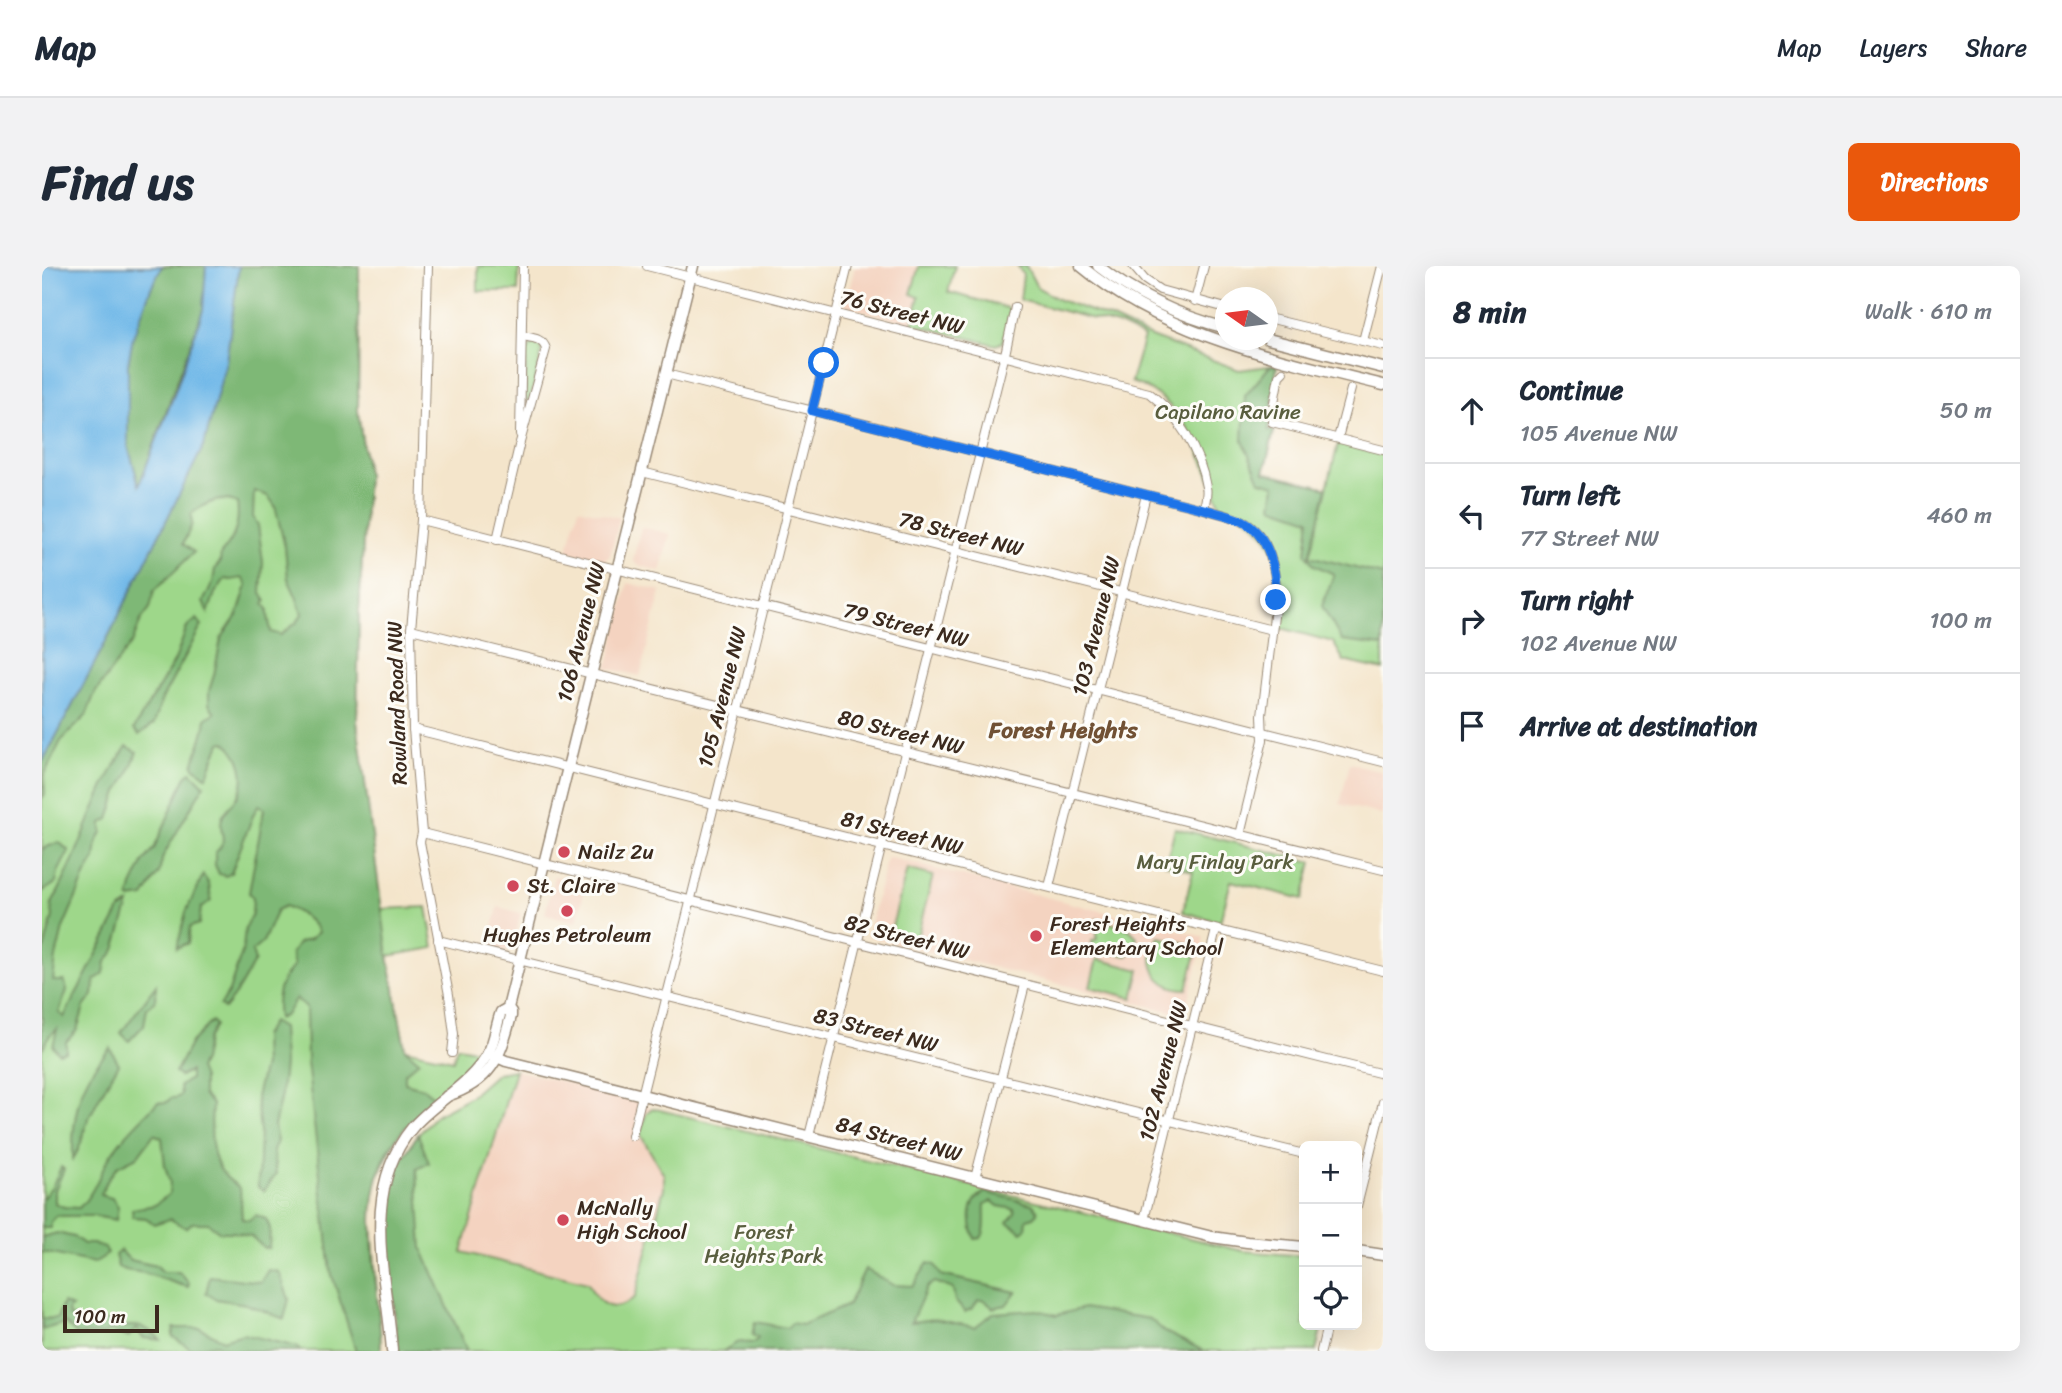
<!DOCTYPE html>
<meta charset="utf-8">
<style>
body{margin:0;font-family:Sriracha,sans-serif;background:#f2f2f3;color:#1f2937}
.controls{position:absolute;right:21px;bottom:21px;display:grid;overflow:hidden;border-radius:10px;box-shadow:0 7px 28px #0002}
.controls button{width:63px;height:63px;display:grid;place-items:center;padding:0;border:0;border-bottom:2px solid #e0e1e3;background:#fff;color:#1f2937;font:35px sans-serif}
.compass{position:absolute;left:1173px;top:21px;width:63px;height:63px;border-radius:50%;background:#fff;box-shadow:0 7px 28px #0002;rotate:284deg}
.scale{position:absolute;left:21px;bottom:18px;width:96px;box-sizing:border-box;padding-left:7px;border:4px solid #3b2a1e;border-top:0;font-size:19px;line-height:24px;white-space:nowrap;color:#3b2a1e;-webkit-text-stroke:5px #fdfcf7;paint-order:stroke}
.stop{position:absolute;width:21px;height:21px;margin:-16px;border:5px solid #1a73e8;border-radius:50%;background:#fff}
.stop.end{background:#1a73e8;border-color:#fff;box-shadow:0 2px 7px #0008}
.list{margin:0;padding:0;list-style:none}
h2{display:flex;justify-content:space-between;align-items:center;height:91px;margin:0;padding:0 28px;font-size:30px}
h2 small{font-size:23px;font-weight:400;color:#747a83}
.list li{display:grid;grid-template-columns:46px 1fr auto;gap:21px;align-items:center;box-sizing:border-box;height:105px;padding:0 28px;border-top:2px solid #e0e1e3}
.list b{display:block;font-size:26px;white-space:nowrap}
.list p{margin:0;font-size:23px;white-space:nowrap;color:#747a83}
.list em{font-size:23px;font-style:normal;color:#747a83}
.icon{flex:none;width:38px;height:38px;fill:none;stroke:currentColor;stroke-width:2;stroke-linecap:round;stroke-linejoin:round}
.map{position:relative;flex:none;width:1341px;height:1085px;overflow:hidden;border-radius:10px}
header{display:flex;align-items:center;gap:42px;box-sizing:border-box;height:98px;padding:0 35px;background:#fff;border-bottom:2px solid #e0e1e3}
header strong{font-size:33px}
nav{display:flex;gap:38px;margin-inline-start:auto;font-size:24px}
.intro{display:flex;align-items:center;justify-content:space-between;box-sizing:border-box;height:168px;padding:0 42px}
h1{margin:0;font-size:49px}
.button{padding:18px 32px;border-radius:10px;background:#ea580c;color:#fff;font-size:24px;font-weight:700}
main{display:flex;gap:42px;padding:0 42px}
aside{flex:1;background:#fff;border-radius:10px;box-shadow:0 7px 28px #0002}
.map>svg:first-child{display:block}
</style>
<header>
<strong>Map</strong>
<nav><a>Map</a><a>Layers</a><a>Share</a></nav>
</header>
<div class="intro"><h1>Find us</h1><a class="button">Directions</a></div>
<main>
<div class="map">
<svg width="1341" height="1085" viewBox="0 0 1341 1085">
<rect width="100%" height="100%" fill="#fdfcf7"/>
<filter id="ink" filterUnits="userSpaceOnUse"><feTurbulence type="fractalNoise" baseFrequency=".0143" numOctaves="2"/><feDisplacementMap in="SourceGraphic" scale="14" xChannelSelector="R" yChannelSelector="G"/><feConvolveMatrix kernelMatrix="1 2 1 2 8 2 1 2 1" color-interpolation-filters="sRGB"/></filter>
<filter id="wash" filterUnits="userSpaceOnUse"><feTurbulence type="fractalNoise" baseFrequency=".00686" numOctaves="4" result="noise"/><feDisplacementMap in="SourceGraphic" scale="28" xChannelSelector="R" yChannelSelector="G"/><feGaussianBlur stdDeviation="1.57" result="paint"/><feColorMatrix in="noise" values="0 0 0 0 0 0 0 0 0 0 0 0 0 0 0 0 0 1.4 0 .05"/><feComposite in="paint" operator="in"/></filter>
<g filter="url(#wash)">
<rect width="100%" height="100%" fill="#f4e5cb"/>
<g fill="#f4d3c0">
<path d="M 813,0 L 885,0 L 870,58 L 803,40 Z"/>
<path d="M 537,242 L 578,252 L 568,290 L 561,295 L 525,286 Z"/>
<path d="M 599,261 L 628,268 L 618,305 L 595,299 L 591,294 Z"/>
<path d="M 586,317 L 619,325 L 598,410 L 565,402 Z"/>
<path d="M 1308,497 L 1341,506 L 1341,549 L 1298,538 Z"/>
<path d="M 845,591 L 1162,671 L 1143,749 L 825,670 Z"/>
<path d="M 512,610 L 544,618 L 535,656 L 503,648 Z"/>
<path d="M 456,641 L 479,647 L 471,681 L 463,686 L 446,682 Z"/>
<path d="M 473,804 L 590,832 L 610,842 L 604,848 L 622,909 L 622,922 L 593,1031 L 585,1038 L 573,1041 L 561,1039 L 554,1033 L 545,1017 L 420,986 Z"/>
</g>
<g fill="#9ed78a" stroke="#6c8054" stroke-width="2">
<path d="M 197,0 L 317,0 L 316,145 L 325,209 L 317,345 L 315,456 L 339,643 L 385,641 L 392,682 L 346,690 L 363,783 L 411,794 L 415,781 L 439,785 L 421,812 L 372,852 L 355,871 L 336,910 L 329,942 L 339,1085 L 0,1085 L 0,497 L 162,179 L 184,96 Z"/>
<path d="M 436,0 L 477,0 L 476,25 L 436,25 Z"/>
<path d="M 877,0 L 913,0 L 906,26 L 966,42 L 968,45 L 961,76 L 954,79 L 870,58 L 877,31 L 869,28 Z"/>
<path d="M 976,0 L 984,0 L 995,21 L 1018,34 L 1068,52 L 1109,71 L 1197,104 L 1235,99 L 1227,164 L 1232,165 L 1222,206 L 1285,222 L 1296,178 L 1341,189 L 1341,404 L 1302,395 L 1291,376 L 1243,363 L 1236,363 C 1241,322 1243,280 1205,252 C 1198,246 1188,246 1179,242 C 1160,193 1145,133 1089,116 L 1102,71 L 1079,60 L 978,34 L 981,9 Z"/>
<path d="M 491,78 L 498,81 L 500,86 L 488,134 L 485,135 L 483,133 L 484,85 Z"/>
<path d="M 1133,562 L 1270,596 L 1261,633 L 1189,615 L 1178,656 L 1141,646 L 1151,605 L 1124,598 Z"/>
<path d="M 865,603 L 891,610 L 874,675 L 848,668 Z"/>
<path d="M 1055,653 L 1087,663 L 1095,671 L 1092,684 L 1085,690 L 1050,683 L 1050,675 L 1055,673 Z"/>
<path d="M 1117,671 L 1151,679 L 1155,684 L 1145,723 C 1115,724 1100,695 1117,671 Z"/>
<path d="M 1055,693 L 1098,704 L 1091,732 L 1048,721 Z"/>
<path d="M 473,804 L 420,986 L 546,1017 C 557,1041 572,1049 593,1031 L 622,922 L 622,909 L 598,868 L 604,848 L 610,842 L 1201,985 L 1262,990 L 1262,1059 L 1280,1059 L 1274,1085 L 356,1085 L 344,960 L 347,930 L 356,900 L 376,868 L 394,849 L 429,830 L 455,807 Z"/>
</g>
<g fill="#7eb876" stroke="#5c714a" stroke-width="2" fill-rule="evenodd">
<path d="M 120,0 L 164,0 L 161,44 L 97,220 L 86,180 L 86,98 L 91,71 L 109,22 Z"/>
<path d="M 197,0 L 317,0 L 316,145 L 325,209 L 317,345 L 315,456 L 346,690 L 363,783 L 377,795 L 363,807 L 363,817 L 381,822 L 394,832 C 381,844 367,856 356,870 C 310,927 339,1018 339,1085 L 314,1085 L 289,1006 L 265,796 L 264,742 L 254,732 L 244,749 L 236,753 C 233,732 236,715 252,700 L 249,688 L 256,677 L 268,673 L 276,666 C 269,653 257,646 243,640 L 235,644 L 221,676 L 210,685 L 213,695 C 203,711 195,729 182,743 L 178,740 L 187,725 L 201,683 L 203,663 L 210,648 L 211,632 L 207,627 L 222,543 L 217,539 L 212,547 L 189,607 L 184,610 L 177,608 L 173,599 L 173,587 C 189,572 175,567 180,552 C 183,545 191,537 196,530 C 206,512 199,488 183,476 L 178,477 C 174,489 168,498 165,511 L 151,500 C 155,484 163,468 164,452 L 173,447 L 167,438 L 167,425 L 172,409 L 179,373 L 196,348 L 205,319 L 200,312 L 189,314 L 183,313 L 173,327 L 166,347 L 161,336 L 171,316 L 173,303 L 178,296 L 179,288 C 193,273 198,256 195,237 C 179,229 163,237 149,248 L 150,258 L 141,278 L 152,286 L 112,325 L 108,342 L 99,354 L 91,375 L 53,427 L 44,450 L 19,475 L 2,509 L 3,528 L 0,533 L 0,497 L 58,387 L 162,179 L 184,96 ZM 212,225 L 226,230 L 233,240 L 243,281 L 246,313 L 254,330 L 260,348 L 256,355 L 239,369 L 229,366 C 228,357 225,351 226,343 L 222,338 L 224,334 L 219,327 L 221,296 L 216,259 L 211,251 Z"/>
<path d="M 1235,99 L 1227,164 L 1232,165 L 1222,206 L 1285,222 L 1268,290 L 1341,309 L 1341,380 L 1300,375 L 1280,340 L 1292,308 L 1272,299 L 1264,287 L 1268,253 L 1230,240 L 1233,219 L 1218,215 L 1201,175 L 1203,130 L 1228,100 Z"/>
<path d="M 155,353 L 160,359 L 120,433 L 112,458 L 97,469 L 92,463 L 133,394 L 145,361 Z"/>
<path d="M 85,480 L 95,486 L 86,509 L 76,526 L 67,553 L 60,557 L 60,566 L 55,576 L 53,593 L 44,608 L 21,662 L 14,691 L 11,715 L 22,715 L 25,724 L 17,747 L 22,751 L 78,644 L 87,638 L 73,684 L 64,696 L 62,707 L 53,714 L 51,729 L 42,741 L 35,764 L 24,776 L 24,785 L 17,787 L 11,780 L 15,763 L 7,770 L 0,784 L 0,691 L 11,650 L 9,639 C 39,588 51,529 85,480 Z"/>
<path d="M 149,506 L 162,519 L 121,590 L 117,607 L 102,631 L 87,633 L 90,620 L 102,595 L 112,583 L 144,510 Z"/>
<path d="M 17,576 L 27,585 L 16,606 L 14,617 L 0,626 L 0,583 Z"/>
<path d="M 161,609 L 167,618 L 169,635 L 159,642 L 157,658 L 148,661 L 146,677 L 135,682 L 144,646 Z"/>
<path d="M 114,719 L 113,735 L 105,742 L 102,759 L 87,775 L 79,767 Z"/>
<path d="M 170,755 L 173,759 L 165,774 L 161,795 L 157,802 L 161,812 L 161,829 L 170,838 C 169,862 166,892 184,911 C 188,915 194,919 198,922 L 200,953 L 207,954 L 214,949 L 224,953 L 228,962 L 227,982 L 222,982 L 209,970 L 191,966 L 178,966 L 166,957 L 150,957 L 144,962 L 128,953 L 112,958 L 104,952 L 91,951 L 90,943 L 113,939 L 127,928 L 128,917 L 123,900 L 120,872 L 112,868 L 95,891 L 75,901 L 63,918 L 59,929 L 70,932 L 76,941 L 74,954 L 51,950 L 14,950 L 9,956 L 9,962 L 0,962 L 0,933 L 11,919 L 19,901 L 22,903 L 13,924 L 13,937 L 22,941 L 37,942 C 51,928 56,912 65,895 C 78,873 98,854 116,836 L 124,837 L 129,832 L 134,832 L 139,829 L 138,820 L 148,813 L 148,805 L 138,810 L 133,807 L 149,776 Z"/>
<path d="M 230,756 L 240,762 L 242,797 L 239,829 L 232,860 L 235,875 L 231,885 L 234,908 L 222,925 L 216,921 L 218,865 L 214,831 L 222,799 L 221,770 Z"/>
<path d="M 68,782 L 77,798 C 66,815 56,833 47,852 C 41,866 40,881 31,893 C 30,865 34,832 48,808 C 53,798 62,790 68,782 Z"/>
<path d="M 376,868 L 387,897 L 375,903 L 380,982 L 425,1085 L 356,1085 L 344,960 L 347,930 L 356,900 Z"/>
<path d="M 943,926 L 990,938 L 995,943 L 996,947 L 992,951 L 985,953 L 984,963 L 980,966 L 966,956 L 973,947 L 972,943 L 956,940 L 950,935 L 943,938 C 942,949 945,964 939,972 L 933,973 C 927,957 925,935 943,926 Z"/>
<path d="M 15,967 L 32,971 L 42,978 L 52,978 L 63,982 L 66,988 L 52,997 L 0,986 L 0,971 Z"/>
<path d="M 78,984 L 88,994 L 115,1000 L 121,1006 L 137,1006 L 147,1017 L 146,1021 C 132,1017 119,1012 105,1008 C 95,1004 86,1007 76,1001 L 73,989 Z"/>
<path d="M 886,997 L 893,999 L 899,1009 L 974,1026 L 964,1039 L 951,1042 L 942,1034 L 936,1034 L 931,1042 L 923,1046 L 913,1035 L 911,1023 L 892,1016 L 885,1021 L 869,1056 L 893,1053 L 933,1061 L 951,1047 L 995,1044 L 1015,1049 L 1042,1042 L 1108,1053 L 1123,1066 L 1162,1085 L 681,1085 L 696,1076 L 712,1077 L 716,1072 L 710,1069 L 713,1056 L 745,1062 L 750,1057 L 760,1059 L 806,1039 L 823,1003 L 851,1019 L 871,1020 Z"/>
<path d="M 226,1004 L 237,1006 L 247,1033 L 242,1053 L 204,1038 L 174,1033 L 164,1027 L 168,1010 L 219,1016 Z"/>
<path d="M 21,1037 L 30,1041 L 26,1043 L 27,1050 L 47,1055 L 69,1055 L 77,1061 C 96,1058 105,1060 119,1074 L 101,1072 L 95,1063 L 86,1071 L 68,1065 L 60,1069 L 34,1068 L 23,1057 L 0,1064 L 0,1053 L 15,1052 Z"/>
<path d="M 132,1062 L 158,1062 L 181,1074 L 201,1068 L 255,1081 L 258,1085 L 190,1085 L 174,1078 L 149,1083 L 130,1070 Z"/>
</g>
<path fill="#70b8e8" stroke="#567183" stroke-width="2" d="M 0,0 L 120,0 L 109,22 L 91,71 L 86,98 L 86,180 L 97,219 L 132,129 L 161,44 L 164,0 L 197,0 L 184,96 L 162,179 L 58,387 L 0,497 Z"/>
</g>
<g filter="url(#ink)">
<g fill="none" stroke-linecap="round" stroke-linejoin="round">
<g stroke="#988874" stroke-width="10">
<g id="minor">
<path d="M 386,0 L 379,254 L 369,363 L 371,463 L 380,567 L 378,576 L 407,729 L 412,768 L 410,787"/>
<path d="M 605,0 L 1107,127 C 1136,149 1158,185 1164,221 C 1166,228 1163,236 1162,243"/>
<path d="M 1091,0 L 1103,14 L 1118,24 L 1184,42"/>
<path d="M 1153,35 L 1162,0"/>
<path d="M 1226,52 L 1341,80"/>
<path d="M 1321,75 L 1340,0"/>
<path d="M 1241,106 L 1237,110 L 1230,147 L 1230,156 L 1341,184"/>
<path d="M 624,108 L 1162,243 C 1174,247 1188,249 1200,255 C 1228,268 1235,307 1234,334 L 1220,449 L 1221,474 L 1198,569"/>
<path d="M 478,168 L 481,0"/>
<path d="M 1296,172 L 1309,123"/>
<path d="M 600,206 L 1230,364"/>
<path d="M 379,254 L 1341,496"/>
<path d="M 455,274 L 477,180 L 504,83 C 501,72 490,72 480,70"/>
<path d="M 369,363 L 1341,604"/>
<path d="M 371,463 L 1341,705"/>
<path d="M 380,567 L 1341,808"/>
<path d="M 1007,621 L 1104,229"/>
<path d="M 396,674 L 1262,888"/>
<path d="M 590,870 L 806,0"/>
<path d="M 767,870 L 964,84 L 973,41"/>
<path d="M 933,912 L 983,719"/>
<path d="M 1315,940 L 1341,836"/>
<path d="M 1102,954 L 1174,664"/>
<path d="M 1279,1085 L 1285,1059"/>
</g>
</g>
<g stroke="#988874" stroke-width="13">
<g id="major">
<path d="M 1039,0 C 1124,71 1237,93 1341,119"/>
<path d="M 1056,0 C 1093,29 1138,50 1184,62"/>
<path d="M 1226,73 L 1341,102"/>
<path d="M 446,787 L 464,795 L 1170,971 L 1205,976 L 1262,981"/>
<path d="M 405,830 C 449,816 458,792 469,750 L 469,746 L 466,742 L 651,0"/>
<path d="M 1315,985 L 1341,989"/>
<path d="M 350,1085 C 345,1011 317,927 370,862 C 393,835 429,819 446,787 C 453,775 454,759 459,746 L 466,742"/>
</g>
</g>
<use href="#minor" stroke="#fff" stroke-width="8"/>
<use href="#major" stroke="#fff" stroke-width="10"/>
</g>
</g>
<g fill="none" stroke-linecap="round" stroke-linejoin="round" filter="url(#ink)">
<path stroke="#1a73e8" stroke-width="9" d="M 782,97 L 770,145 L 1162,243 C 1174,247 1188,249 1200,255 C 1228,269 1235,306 1234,334"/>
</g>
<g fill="#d1495b" stroke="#fdfcf7" stroke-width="2.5">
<circle cx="522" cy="586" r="7"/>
<circle cx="471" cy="620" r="7"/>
<circle cx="525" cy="645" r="7"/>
<circle cx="994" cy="670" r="7"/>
<circle cx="521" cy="954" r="7"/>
</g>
<g text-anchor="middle" stroke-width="6" stroke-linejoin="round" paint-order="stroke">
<g font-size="21" fill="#3b2a1e" stroke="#fdfcf7">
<text transform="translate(860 46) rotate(14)" y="7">76 Street NW</text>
<text transform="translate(919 268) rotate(14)" y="7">78 Street NW</text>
<text transform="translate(864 359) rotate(14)" y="7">79 Street NW</text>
<text transform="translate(1054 360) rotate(-76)" y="7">103 Avenue NW</text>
<text transform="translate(539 366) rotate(-76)" y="7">106 Avenue NW</text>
<text transform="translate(680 431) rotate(-76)" y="7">105 Avenue NW</text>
<text transform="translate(355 437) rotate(-92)" y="7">Rowland Road NW</text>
<text transform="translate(859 466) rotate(14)" y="7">80 Street NW</text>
<text transform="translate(860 567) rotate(14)" y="7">81 Street NW</text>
<text transform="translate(865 671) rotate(14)" y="7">82 Street NW</text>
<text transform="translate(834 764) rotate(14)" y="7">83 Street NW</text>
<text transform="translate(1121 805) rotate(-76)" y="7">102 Avenue NW</text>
<text transform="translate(857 873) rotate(14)" y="7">84 Street NW</text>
</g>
<g font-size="21" fill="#595e3e" stroke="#fdfcf7">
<text x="1186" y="153">Capilano Ravine</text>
<text x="1173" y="603">Mary Finlay Park</text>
<text x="722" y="973">Forest<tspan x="722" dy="24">Heights Park</tspan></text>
</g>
<g font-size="21" fill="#3b2a1e" stroke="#fdfcf7" text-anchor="start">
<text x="536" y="593">Nailz 2u</text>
<text x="485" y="627">St. Claire</text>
<text x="1008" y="665">Forest Heights<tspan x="1008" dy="24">Elementary School</tspan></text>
<text x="525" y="676" text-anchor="middle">Hughes Petroleum</text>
<text x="535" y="949">McNally<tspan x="535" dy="24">High School</tspan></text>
</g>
<g font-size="23" font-weight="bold" fill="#715134" stroke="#fdfcf7">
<text x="1021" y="472">Forest Heights</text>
</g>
</g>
</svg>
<div class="controls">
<button>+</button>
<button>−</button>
<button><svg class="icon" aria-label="locate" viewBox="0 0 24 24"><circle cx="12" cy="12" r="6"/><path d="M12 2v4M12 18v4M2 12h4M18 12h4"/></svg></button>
</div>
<svg class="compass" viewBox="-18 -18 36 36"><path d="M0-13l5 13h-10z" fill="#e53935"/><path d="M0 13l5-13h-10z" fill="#747a83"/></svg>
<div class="scale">100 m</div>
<div class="stop" style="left:782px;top:97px"></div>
<div class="stop end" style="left:1234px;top:334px"></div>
</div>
<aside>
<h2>8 min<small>Walk · 610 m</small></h2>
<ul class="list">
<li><svg class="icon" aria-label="ahead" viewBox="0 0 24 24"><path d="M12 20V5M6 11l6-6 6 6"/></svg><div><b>Continue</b><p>105 Avenue NW</p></div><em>50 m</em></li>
<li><svg class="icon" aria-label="left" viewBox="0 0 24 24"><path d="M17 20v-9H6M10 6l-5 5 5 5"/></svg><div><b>Turn left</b><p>77 Street NW</p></div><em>460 m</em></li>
<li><svg class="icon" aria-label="right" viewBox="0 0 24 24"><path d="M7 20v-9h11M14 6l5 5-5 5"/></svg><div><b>Turn right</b><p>102 Avenue NW</p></div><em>100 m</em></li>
<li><svg class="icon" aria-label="arrive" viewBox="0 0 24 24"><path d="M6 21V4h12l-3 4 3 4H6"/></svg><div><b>Arrive at destination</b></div></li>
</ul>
</aside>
</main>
